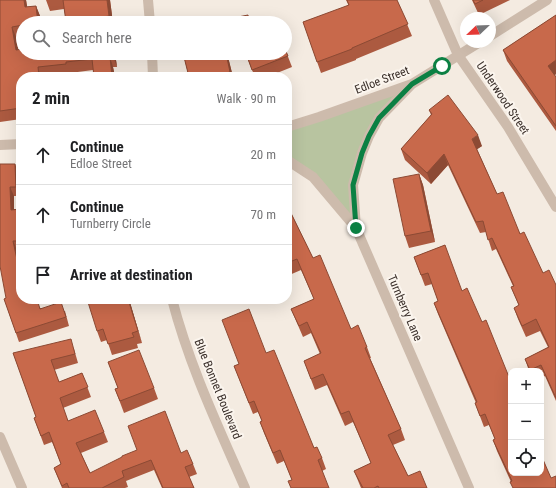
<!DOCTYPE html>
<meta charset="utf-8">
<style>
body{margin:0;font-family:"Roboto Condensed",sans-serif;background:#f6f6f6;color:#202124}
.controls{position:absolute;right:12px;bottom:12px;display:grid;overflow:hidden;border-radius:8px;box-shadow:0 4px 16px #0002}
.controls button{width:36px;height:36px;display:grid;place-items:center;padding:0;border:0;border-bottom:1px solid #e0e0e0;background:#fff;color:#202124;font:20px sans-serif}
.compass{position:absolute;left:460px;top:12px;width:36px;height:36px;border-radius:50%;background:#fff;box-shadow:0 4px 16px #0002;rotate:247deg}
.stop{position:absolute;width:12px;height:12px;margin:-9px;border:3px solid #0b8043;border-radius:50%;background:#fff}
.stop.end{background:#0b8043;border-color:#fff;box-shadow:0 1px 4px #0008}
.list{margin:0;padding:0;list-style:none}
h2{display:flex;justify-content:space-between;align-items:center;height:52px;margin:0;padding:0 16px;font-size:17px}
h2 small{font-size:13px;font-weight:400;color:#757577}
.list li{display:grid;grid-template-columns:26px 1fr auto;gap:12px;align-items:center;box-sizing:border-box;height:60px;padding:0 16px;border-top:1px solid #e0e0e0}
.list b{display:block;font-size:15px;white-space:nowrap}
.list p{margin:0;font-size:13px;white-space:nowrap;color:#757577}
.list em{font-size:13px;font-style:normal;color:#757577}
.icon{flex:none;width:22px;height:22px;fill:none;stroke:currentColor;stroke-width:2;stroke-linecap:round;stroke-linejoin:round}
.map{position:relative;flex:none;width:556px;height:488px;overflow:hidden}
.search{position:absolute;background:#fff;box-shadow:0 4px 16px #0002;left:16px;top:16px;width:276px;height:44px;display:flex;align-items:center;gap:10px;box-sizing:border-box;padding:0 14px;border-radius:22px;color:#757577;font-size:15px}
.panel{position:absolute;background:#fff;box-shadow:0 4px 16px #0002;left:16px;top:72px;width:276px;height:232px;border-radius:16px}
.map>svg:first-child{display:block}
</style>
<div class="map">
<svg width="556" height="488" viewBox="0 0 556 488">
<rect width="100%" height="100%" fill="#f4ebe1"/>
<path fill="#b8c4a0" d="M 412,84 L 379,118 L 353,185 L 356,228 L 334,200 L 287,160 L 287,127 Z"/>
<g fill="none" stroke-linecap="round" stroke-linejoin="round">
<g stroke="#cdbbac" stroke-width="10">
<path d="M 148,0 L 150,23"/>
<path d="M 434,0 L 458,55 L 508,127 L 556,207"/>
<path d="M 490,36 L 547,0"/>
<path d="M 152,53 L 153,77"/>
<path d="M 287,127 L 319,117 L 412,84 L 480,42"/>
<path d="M 0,145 L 21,144"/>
<path d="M 287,160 L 313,177 L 356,228 L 469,488"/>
<path d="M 356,228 L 353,185 L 362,153 L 369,136 L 379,118 L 410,86"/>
<path d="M 172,299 C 189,365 218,426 245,488"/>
<path d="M 0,437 L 22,488"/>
</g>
</g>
<g fill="#ac5a40">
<path d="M 0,0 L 26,0 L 27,7 L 36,6 L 40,16 L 23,23 L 23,36 L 16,37 L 18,50 L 115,53 L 117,67 L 113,67 L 115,77 L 94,77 L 93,70 L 70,73 L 70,74 L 46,77 L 21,77 L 21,119 L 0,122 Z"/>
<path d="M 46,0 L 110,0 L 113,23 L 67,23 L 64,9 L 50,11 Z"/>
<path d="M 346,0 L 397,0 L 412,36 L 356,59 L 356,60 L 321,73 L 303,22 L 349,6 Z"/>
<path d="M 472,0 L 510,0 L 479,15 Z"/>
<path d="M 556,15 L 556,74 L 555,75 L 556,77 L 556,131 L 507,61 L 503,50 Z"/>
<path d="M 285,49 L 292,67 L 267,77 L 255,77 L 245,53 Z"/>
<path d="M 183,53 L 227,53 L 233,77 L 189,77 Z"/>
<path d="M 429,110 L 482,146 L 477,149 L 497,194 L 543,273 L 556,285 L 556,401 L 545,376 L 541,378 L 541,371 L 529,371 L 525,359 L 548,347 L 540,331 L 526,337 L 518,319 L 514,308 L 519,306 L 511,287 L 513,286 L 496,249 L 492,251 L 486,232 L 480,233 L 448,165 L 431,184 L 405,160 L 401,149 L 431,115 Z"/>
<path d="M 0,164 L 15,164 L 18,173 L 19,196 L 14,196 L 14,209 L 21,209 L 21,250 L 17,250 L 21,272 L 21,299 L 40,308 L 65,311 L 69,326 L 19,342 L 4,299 L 6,298 Z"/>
<path d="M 419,174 L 423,185 L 435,242 L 409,248 L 405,236 Z"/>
<path d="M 287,205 L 313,258 L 351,329 L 367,347 L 371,358 L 370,358 L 401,429 L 405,440 L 393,445 L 408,476 L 427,488 L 361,488 L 354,471 L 371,463 L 353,422 L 345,426 L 327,385 L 315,390 L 304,361 L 320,354 L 311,333 L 303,337 L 291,309 L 314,299 L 301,270 L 287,276 Z"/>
<path d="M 445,245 L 511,473 L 551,478 L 556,488 L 511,482 L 497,451 L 493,440 L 495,439 L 489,425 L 484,427 L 475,403 L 476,403 L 438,314 L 434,303 L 438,301 L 432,284 L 425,286 L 414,257 Z"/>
<path d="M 129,299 L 142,343 L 137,344 L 138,348 L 112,355 L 107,340 L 101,342 L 97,331 Z"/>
<path d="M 74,349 L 78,363 L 54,370 L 59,382 L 82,373 L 91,397 L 63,408 L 68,421 L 104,432 L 108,442 L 81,453 L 90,473 L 181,453 L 193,464 L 197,474 L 189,477 L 194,488 L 162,488 L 154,470 L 126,481 L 128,487 L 125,488 L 62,488 L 54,468 L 61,464 L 52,442 L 44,445 L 34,418 L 36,417 L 13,353 Z"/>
<path d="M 266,353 L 314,448 L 322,458 L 326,469 L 322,471 L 292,480 L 284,461 L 277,464 L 264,433 L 260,422 L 262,421 L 258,412 L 253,414 L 234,366 Z"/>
<path d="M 108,362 L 154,388 L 158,399 L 124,413 L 115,389 L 118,388 Z"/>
</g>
<g fill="#8c4a34">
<path d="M 24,0 L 26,0 L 29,17 L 25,7 Z"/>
<path d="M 107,0 L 110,0 L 113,23 L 112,23 L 109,16 Z"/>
<path d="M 36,6 L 40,16 L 41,23 L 38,23 Z"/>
<path d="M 12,27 L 16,37 L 20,60 L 16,50 Z"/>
<path d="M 113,53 L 115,53 L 117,67 L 113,56 Z"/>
<path d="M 226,53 L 227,53 L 233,77 L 232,77 L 230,72 Z"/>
<path d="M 110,57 L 113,67 L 115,77 L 112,77 Z"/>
<path d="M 556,60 L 556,74 L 552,77 L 548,66 Z"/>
<path d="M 38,67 L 41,77 L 39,77 Z"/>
<path d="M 478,135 L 482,146 L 476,150 L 472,139 Z"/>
<path d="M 444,154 L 448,165 L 431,184 L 427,173 Z"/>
<path d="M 15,164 L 18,173 L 19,196 L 16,187 Z"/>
<path d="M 419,174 L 423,185 L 435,242 L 431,231 Z"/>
<path d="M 10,187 L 14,196 L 14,219 L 11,210 Z"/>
<path d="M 13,241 L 17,250 L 21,272 L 21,278 Z"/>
<path d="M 128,299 L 129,299 L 142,343 L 138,331 Z"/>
</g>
<g fill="#c8694b" stroke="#8c4a34">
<path d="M 0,0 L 24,0 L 25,7 L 36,6 L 38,23 L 23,23 L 23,25 L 12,27 L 16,50 L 23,49 L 23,53 L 113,53 L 113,56 L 110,57 L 112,77 L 94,77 L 92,59 L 66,62 L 66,64 L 38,67 L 39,77 L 21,77 L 21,108 L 0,111 Z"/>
<path d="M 63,0 L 107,0 L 109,16 L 103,17 L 104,23 L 79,23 L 78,20 L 66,22 Z"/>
<path d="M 347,0 L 397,0 L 408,24 L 352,48 L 352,49 L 317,62 L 303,22 L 349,5 Z"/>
<path d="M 473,0 L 483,0 L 475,4 Z"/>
<path d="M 248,15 L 249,23 L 234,23 L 233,18 Z"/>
<path d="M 556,15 L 556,60 L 548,66 L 556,77 L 556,126 L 503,50 Z"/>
<path d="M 285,49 L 288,56 L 252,70 L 246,53 L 285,53 Z"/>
<path d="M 183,53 L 226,53 L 230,72 L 211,77 L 189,77 Z"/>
<path d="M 448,95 L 478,135 L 472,139 L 497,194 L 503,192 L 520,234 L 524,232 L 543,273 L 549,270 L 556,285 L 556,398 L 541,365 L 530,370 L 525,359 L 549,347 L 536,319 L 522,326 L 514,308 L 519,305 L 511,287 L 514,286 L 492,238 L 488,240 L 483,221 L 476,222 L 444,154 L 427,173 L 401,149 L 432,114 L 429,110 Z"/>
<path d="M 0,164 L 15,164 L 16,187 L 10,187 L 11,210 L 21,209 L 21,241 L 13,241 L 21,278 L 21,299 L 37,299 L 40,309 L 61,302 L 66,317 L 16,333 L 4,299 L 6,298 L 0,266 Z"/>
<path d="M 419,174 L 431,231 L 405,236 L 393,179 Z"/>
<path d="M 287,205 L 313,258 L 320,255 L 351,329 L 358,325 L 367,347 L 365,348 L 401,429 L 388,435 L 408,476 L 420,471 L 427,488 L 379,488 L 378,486 L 374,488 L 363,488 L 354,471 L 371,463 L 349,411 L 341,414 L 323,374 L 311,379 L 304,361 L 321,353 L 307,322 L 299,326 L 291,309 L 314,299 L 297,259 L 287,263 Z"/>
<path d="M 445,245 L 462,291 L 467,288 L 482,322 L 486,320 L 511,382 L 511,473 L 541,473 L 541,455 L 551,478 L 556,476 L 556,488 L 513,488 L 510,482 L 512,481 L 493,440 L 495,439 L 485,414 L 480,416 L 475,403 L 477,402 L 434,303 L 438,301 L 428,273 L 421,275 L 414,257 Z"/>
<path d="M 87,299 L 128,299 L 138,331 L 132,333 L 134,337 L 108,344 L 103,329 L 97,331 Z"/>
<path d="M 249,309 L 266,353 L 274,350 L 314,448 L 317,447 L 322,458 L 318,460 L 329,488 L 291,488 L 288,481 L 292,480 L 280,450 L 273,453 L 260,422 L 262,421 L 254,401 L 249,403 L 234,366 L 239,364 L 222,320 Z"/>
<path d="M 71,339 L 75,354 L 51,360 L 59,382 L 82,373 L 88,387 L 60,398 L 68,421 L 95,410 L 104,432 L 76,443 L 90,473 L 122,457 L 122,456 L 137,450 L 128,426 L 165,411 L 181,453 L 187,450 L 193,464 L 185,467 L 194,488 L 163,488 L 151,460 L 122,471 L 124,477 L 102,488 L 69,488 L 67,483 L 62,486 L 54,468 L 61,464 L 49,432 L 41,436 L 34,418 L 36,417 L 13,353 Z"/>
<path d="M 139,350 L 154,388 L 120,401 L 115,389 L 118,388 L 108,362 Z"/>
</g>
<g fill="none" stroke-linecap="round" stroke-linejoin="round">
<path stroke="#0b8043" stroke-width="5" d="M 356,228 L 353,185 L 362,153 L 369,136 L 379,118 L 412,84 L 442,66"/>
</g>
<g text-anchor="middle" stroke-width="4" stroke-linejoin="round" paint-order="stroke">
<g font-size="12" fill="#3b302b" stroke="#fbf5ee">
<text transform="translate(382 80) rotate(-21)" y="4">Edloe Street</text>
<text transform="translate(503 98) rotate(56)" y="4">Underwood Street</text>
<text transform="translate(405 308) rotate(67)" y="4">Turnberry Lane</text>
<text transform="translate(218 389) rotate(68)" y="4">Blue Bonnet Boulevard</text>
</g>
</g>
</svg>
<div class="controls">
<button>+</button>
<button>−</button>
<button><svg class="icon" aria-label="locate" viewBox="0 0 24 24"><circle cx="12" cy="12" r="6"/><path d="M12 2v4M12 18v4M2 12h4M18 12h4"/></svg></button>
</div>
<svg class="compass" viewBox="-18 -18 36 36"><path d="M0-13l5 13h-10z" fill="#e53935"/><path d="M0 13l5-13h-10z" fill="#757577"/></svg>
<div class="stop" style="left:442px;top:66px"></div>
<div class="stop end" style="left:356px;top:228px"></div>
<div class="search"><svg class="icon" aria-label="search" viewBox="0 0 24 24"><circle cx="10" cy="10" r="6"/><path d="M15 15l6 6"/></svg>Search here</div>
<section class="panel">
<h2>2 min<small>Walk · 90 m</small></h2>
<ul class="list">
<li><svg class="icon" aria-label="ahead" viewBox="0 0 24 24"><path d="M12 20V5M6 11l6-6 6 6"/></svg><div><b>Continue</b><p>Edloe Street</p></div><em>20 m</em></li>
<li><svg class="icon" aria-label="ahead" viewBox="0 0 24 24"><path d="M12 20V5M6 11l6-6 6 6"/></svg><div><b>Continue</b><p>Turnberry Circle</p></div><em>70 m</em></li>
<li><svg class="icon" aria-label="arrive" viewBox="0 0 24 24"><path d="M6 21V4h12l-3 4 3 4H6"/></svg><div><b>Arrive at destination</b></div></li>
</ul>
</section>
</div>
